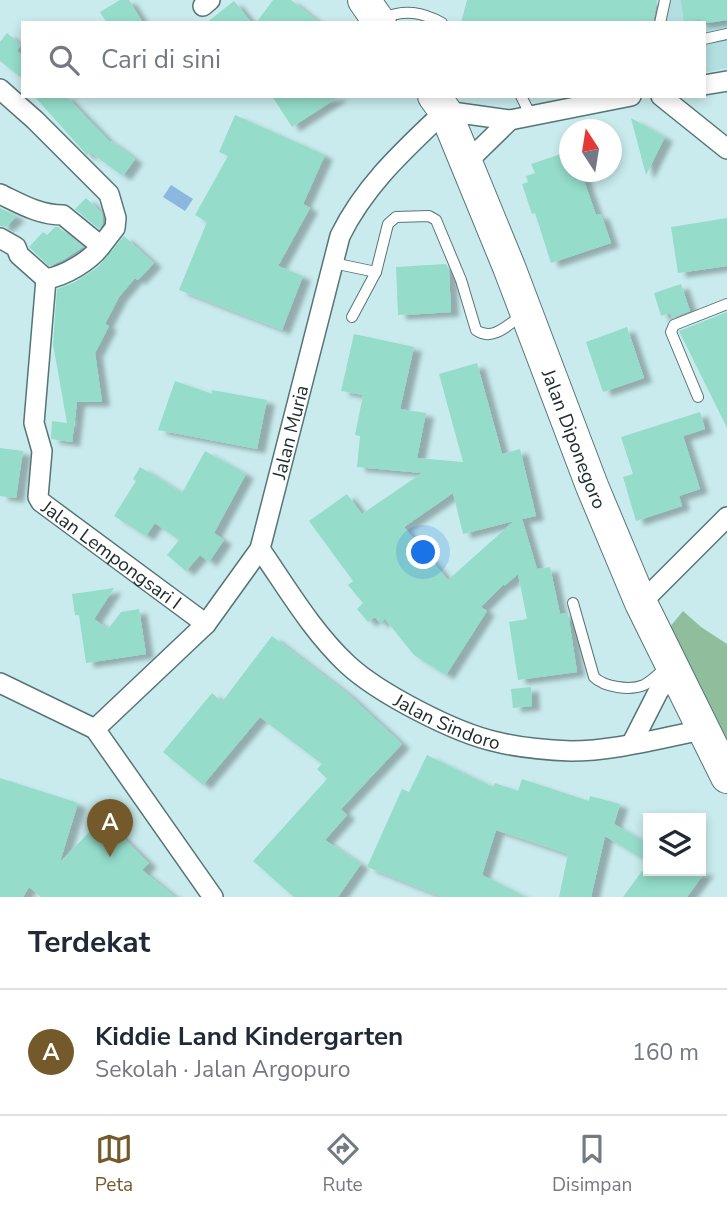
<!DOCTYPE html>
<html lang="id">
<meta charset="utf-8">
<style>
body{margin:0;font-family:"Nunito Sans",sans-serif;background:#f2f2f3;color:#1f2937}
.controls{position:absolute;right:21px;bottom:21px;display:grid;overflow:hidden;border-radius:0px;box-shadow:0 4px 10px #0003}
.controls button{width:63px;height:63px;display:grid;place-items:center;padding:0;border:0;border-bottom:2px solid #e0e1e3;background:#fff;color:#1f2937;font:35px sans-serif}
.compass{position:absolute;left:559px;top:119px;width:63px;height:63px;border-radius:50%;background:#fff;box-shadow:0 4px 10px #0003;rotate:348deg}
.you{position:absolute;left:424px;top:553px;width:24px;height:24px;margin:-18px;border:5px solid #fff;border-radius:50%;background:#1a73e8;box-shadow:0 0 0 10px #1a73e833}
.badge{display:grid;place-items:center;width:46px;height:46px;border-radius:50%;background:#745a2b;color:#fff;font-size:23px;font-weight:700}
.pin{position:absolute;translate:-50% -58px;filter:drop-shadow(0 2px 4px #0008)}
.pin::after{content:'';position:absolute;top:37px;width:24px;height:21px;background:inherit;clip-path:polygon(0 0,100% 0,50% 100%)}
.list{margin:0;padding:0;list-style:none}
h2{display:flex;justify-content:space-between;align-items:center;height:91px;margin:0;padding:0 28px;font-size:30px}
h2 small{font-size:23px;font-weight:400;color:#747a83}
.list li{display:grid;grid-template-columns:46px 1fr auto;gap:21px;align-items:center;box-sizing:border-box;height:126px;padding:0 28px;border-top:2px solid #e0e1e3}
.list b{display:block;font-size:26px;white-space:nowrap}
.list p{margin:0;font-size:23px;white-space:nowrap;color:#747a83}
.list em{font-size:23px;font-style:normal;color:#747a83}
.icon{flex:none;width:38px;height:38px;fill:none;stroke:currentColor;stroke-width:2;stroke-linecap:round;stroke-linejoin:round}
.map{position:relative;flex:none;width:727px;height:897px;overflow:hidden}
.search{position:absolute;background:#fff;box-shadow:0 4px 10px #0003;left:21px;right:21px;top:21px;height:77px;display:flex;align-items:center;gap:18px;box-sizing:border-box;padding:0 24px;border-radius:0px;color:#747a83;font-size:26px}
.sheet{height:217px;background:#fff}
nav{display:flex;justify-content:space-around;align-items:center;box-sizing:border-box;height:98px;border-top:2px solid #e0e1e3;background:#fff;font-size:19px;color:#747a83}
nav a{display:grid;justify-items:center;gap:4px}
nav .on{color:#745a2b}
.map>svg:first-child{display:block}
</style>
<div class="map">
<svg width="727" height="897" viewBox="0 0 727 897">
<defs>
<filter id="shadow"><feDropShadow dx="8" dy="4.5" stdDeviation="2" flood-color="#0004"/></filter>
</defs>
<rect width="100%" height="100%" fill="#c9ebed"/>
<path fill="#b4dfe1" d="M 667,0 L 727,0 L 727,68 L 704,73 L 704,23 L 661,23 Z"/>
<path fill="#90be9c" d="M 683,611 L 701,627 L 727,644 L 727,757 L 665,633 Z"/>
<path fill="#8bb7e1" d="M 171,185 L 193,199 L 185,211 L 163,197 Z"/>
<g fill="#95dcca" fill-rule="evenodd" filter="url(#shadow)">
<path d="M 120,0 L 129,0 L 143,23 L 107,23 L 100,12 Z"/>
<path d="M 273,0 L 291,0 L 320,23 L 256,23 Z"/>
<path d="M 467,0 L 657,0 L 653,23 L 461,23 Z"/>
<path d="M 681,0 L 727,0 L 727,20 L 708,23 L 700,23 L 700,20 L 684,22 Z"/>
<path d="M 234,1 L 252,23 L 206,23 Z"/>
<path d="M 7,33 L 21,45 L 17,51 L 23,56 L 23,79 L 0,61 L 0,42 Z"/>
<path d="M 34,96 L 66,96 L 110,142 L 111,141 L 135,159 L 123,176 L 90,152 L 87,155 Z"/>
<path d="M 272,96 L 340,96 L 292,127 Z"/>
<path d="M 235,115 L 325,155 L 303,204 L 310,208 L 278,266 L 303,276 L 282,330 L 179,290 L 207,222 L 195,215 L 228,156 L 219,152 Z"/>
<path d="M 631,118 L 665,137 L 646,175 Z"/>
<path d="M 570,151 L 570,172 L 581,172 L 596,215 L 601,214 L 611,243 L 551,263 L 535,213 L 532,214 L 522,184 L 528,182 L 526,176 L 535,173 L 531,164 Z"/>
<path d="M 86,198 L 102,213 L 103,223 L 99,229 L 75,209 Z"/>
<path d="M 0,208 L 17,216 L 6,227 L 0,226 Z"/>
<path d="M 727,218 L 727,266 L 678,273 L 671,227 Z"/>
<path d="M 55,227 L 58,227 L 83,247 L 63,260 L 49,266 L 29,247 L 43,232 L 47,235 Z"/>
<path d="M 124,236 L 154,263 L 138,280 L 135,278 L 119,297 L 105,324 L 109,326 L 95,353 L 102,402 L 77,402 L 72,442 L 51,439 L 52,421 L 67,423 L 53,344 L 57,289 L 75,282 L 98,267 Z"/>
<path d="M 446,264 L 449,271 L 451,312 L 422,314 L 422,312 L 421,314 L 398,315 L 396,267 Z"/>
<path d="M 681,284 L 690,311 L 672,318 L 670,313 L 661,316 L 654,293 Z"/>
<path d="M 727,312 L 727,428 L 679,331 Z"/>
<path d="M 627,327 L 644,378 L 603,392 L 586,342 Z"/>
<path d="M 354,334 L 414,347 L 400,409 L 426,413 L 417,458 L 463,462 L 439,374 L 477,363 L 502,454 L 520,449 L 536,516 L 522,519 L 537,569 L 550,567 L 560,614 L 568,613 L 577,672 L 518,680 L 509,622 L 527,619 L 518,574 L 504,586 L 504,584 L 481,607 L 487,611 L 446,675 L 414,655 L 385,619 L 380,623 L 375,617 L 368,622 L 357,609 L 363,603 L 348,585 L 353,581 L 309,521 L 347,494 L 362,514 L 422,473 L 357,467 L 360,436 L 355,435 L 363,395 L 341,391 ZM 453,493 L 463,534 L 514,521 L 448,580 L 404,527 Z"/>
<path d="M 175,381 L 212,394 L 212,390 L 267,400 L 257,449 L 158,430 Z"/>
<path d="M 700,412 L 705,429 L 683,436 L 700,489 L 679,496 L 682,506 L 636,521 L 623,477 L 633,474 L 621,437 Z"/>
<path d="M 0,448 L 23,451 L 16,498 L 0,496 Z"/>
<path d="M 205,451 L 246,474 L 214,533 L 224,540 L 209,562 L 200,555 L 186,571 L 167,555 L 179,540 L 155,523 L 146,536 L 114,516 L 136,481 L 133,479 L 140,467 L 182,493 Z"/>
<path d="M 114,588 L 94,619 L 108,629 L 121,612 L 139,609 L 146,654 L 86,663 L 79,615 L 75,615 L 72,594 Z"/>
<path d="M 272,636 L 348,694 L 402,744 L 341,809 L 347,815 L 325,840 L 361,864 L 338,897 L 294,897 L 253,861 L 327,779 L 317,769 L 322,764 L 260,717 L 203,785 L 163,752 L 212,693 L 222,702 Z"/>
<path d="M 531,687 L 532,706 L 513,708 L 511,689 Z"/>
<path d="M 427,755 L 493,787 L 495,783 L 518,791 L 522,779 L 589,801 L 590,796 L 620,804 L 614,824 L 648,844 L 648,862 L 605,836 L 591,897 L 559,897 L 568,854 L 496,830 L 482,875 L 526,897 L 442,897 L 367,867 L 402,789 L 409,792 Z"/>
<path d="M 0,778 L 78,803 L 60,862 L 103,818 L 149,863 L 142,870 L 175,897 L 41,897 L 29,887 L 23,897 L 0,897 Z"/>
<path d="M 642,871 L 706,871 L 687,897 L 623,897 Z"/>
</g>
<g fill="none" stroke-linecap="round" stroke-linejoin="round">
<g stroke="#577577" stroke-width="12">
<g id="service">
<path d="M 383,18 C 405,9 422,12 442,23"/>
<path d="M 660,23 L 665,0"/>
<path d="M 704,39 L 727,34"/>
<path d="M 521,96 L 531,116"/>
<path d="M 333,263 L 376,272 L 388,224 L 396,217 L 429,216 L 436,220 L 461,280 L 476,330 C 492,342 508,325 522,315"/>
<path d="M 352,317 L 376,272"/>
<path d="M 698,397 L 671,332 L 674,325 L 727,304"/>
<path d="M 573,603 L 594,677 C 604,687 630,691 644,685 C 652,681 660,672 667,667"/>
</g>
</g>
<g stroke="#577577" stroke-width="22">
<g id="minor">
<path d="M 203,6 L 210,0"/>
<path d="M 704,85 L 727,81"/>
<path d="M 0,89 L 35,120 L 109,194 L 116,218 L 115,228 L 101,246"/>
<path d="M 661,96 L 727,149"/>
<path d="M 466,163 L 510,120"/>
<path id="s1" d="M 0,194 C 21,204 39,215 63,215 L 101,246 C 90,261 65,276 46,279 L 34,423 L 42,451 L 38,497 L 41,502 L 206,624"/>
<path d="M 0,238 L 16,247 L 19,255 L 46,279"/>
<path id="s2" d="M 260,549 C 287,588 312,631 347,664 C 378,693 455,733 497,742 C 521,748 547,750 571,751 C 615,751 660,738 703,730"/>
<path d="M 641,603 L 727,517"/>
<path d="M 0,683 L 95,729 L 213,897"/>
<path id="s3" d="M 95,729 L 206,624 L 260,549 L 340,236 C 365,185 404,150 445,111 L 510,120 L 631,96"/>
<path d="M 632,743 L 658,692 L 673,670"/>
</g>
</g>
<g stroke="#577577" stroke-width="34">
<g id="primary">
<path d="M 364,0 L 380,23"/>
<path id="s4" d="M 434,96 L 445,111 L 509,267 L 592,486 L 641,603 L 727,777"/>
</g>
</g>
<use href="#service" stroke="#fff" stroke-width="10"/>
<use href="#minor" stroke="#fff" stroke-width="19"/>
<use href="#primary" stroke="#fff" stroke-width="32"/>
</g>
<g text-anchor="middle" stroke-width="7" stroke-linejoin="round" paint-order="stroke">
<g font-size="19" fill="#202d2d" stroke="#c9ebed">
<text dy="7" stroke="none"><textPath href="#s3" startOffset="366">Jalan Muria</textPath></text>
<text dy="7" stroke="none"><textPath href="#s4" startOffset="371">Jalan Diponegoro</textPath></text>
<text dy="7" stroke="none"><textPath href="#s1" startOffset="495">Jalan Lempongsari I</textPath></text>
<text dy="7" stroke="none"><textPath href="#s2" startOffset="261">Jalan Sindoro</textPath></text>
</g>
</g>
</svg>
<div class="controls">
<button><svg class="icon" aria-label="layers" viewBox="0 0 24 24"><path d="M12 4l9 5-9 5-9-5zM3 14l9 5 9-5"/></svg></button>
</div>
<svg class="compass" viewBox="-18 -18 36 36"><path d="M0-13l5 13h-10z" fill="#e53935"/><path d="M0 13l5-13h-10z" fill="#747a83"/></svg>
<div class="you"></div>
<div class="pin badge" style="left:110px;top:857px">A</div>
<div class="search"><svg class="icon" aria-label="search" viewBox="0 0 24 24"><circle cx="10" cy="10" r="6"/><path d="M15 15l6 6"/></svg>Cari di sini</div>
</div>
<section class="sheet">
<h2>Terdekat<small></small></h2>
<ul class="list">
<li><span class="badge">A</span><div><b>Kiddie Land Kindergarten</b><p>Sekolah · Jalan Argopuro</p></div><em>160 m</em></li>
</ul>
</section>
<nav>
<a class="on"><svg class="icon" aria-label="map" viewBox="0 0 24 24"><path d="M3 6l6-2 6 2 6-2v14l-6 2-6-2-6 2zM9 4v14M15 6v14"/></svg>Peta</a>
<a><svg class="icon" aria-label="directions" viewBox="0 0 24 24"><path d="M12 3l9 9-9 9-9-9zM9 14v-3h6M13 9l2 2-2 2"/></svg>Rute</a>
<a><svg class="icon" aria-label="saved" viewBox="0 0 24 24"><path d="M7 4h10v16l-5-4-5 4z"/></svg>Disimpan</a>
</nav>
